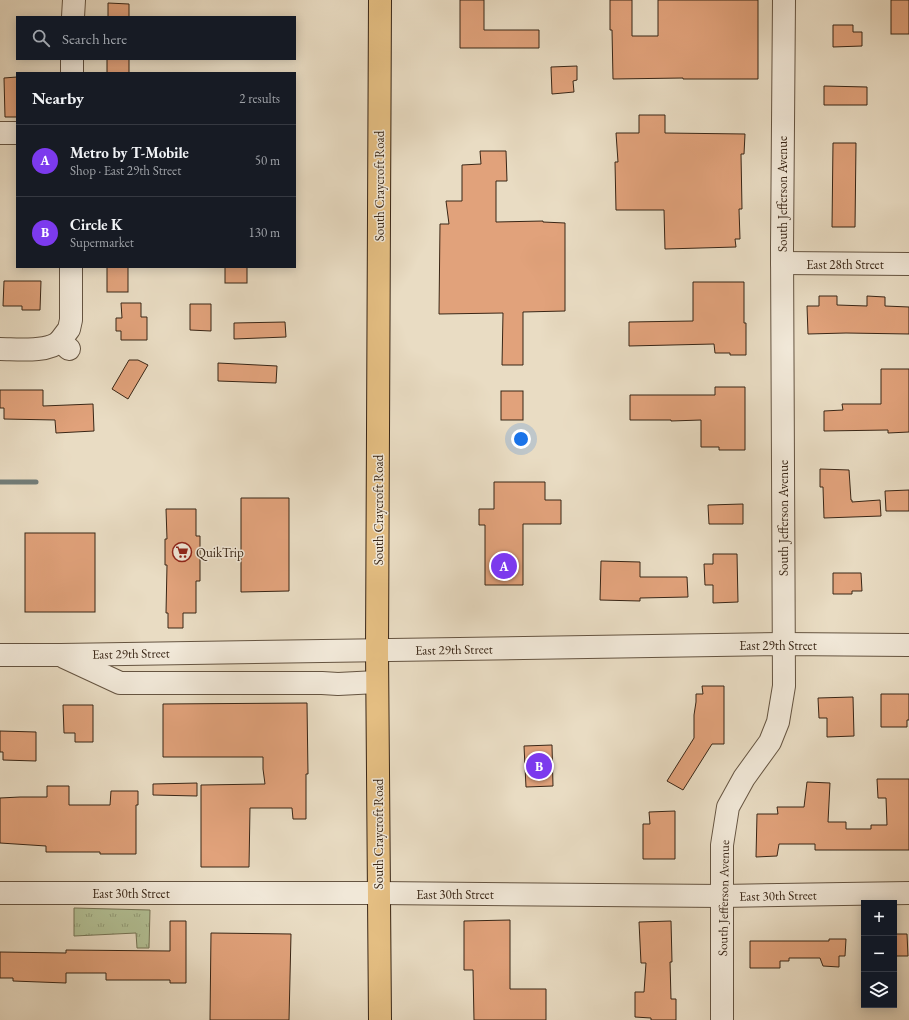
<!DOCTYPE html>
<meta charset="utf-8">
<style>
body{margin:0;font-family:"EB Garamond",serif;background:#20242c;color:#f1f3f6}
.controls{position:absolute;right:12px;bottom:12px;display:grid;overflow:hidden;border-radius:0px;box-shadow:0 2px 10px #0003}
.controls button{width:36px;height:36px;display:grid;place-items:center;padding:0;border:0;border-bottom:1px solid #363941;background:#171b24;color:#f1f3f6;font:20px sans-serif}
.you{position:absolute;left:521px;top:439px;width:14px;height:14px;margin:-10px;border:3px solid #fff;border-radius:50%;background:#1a73e8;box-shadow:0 0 0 6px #1a73e833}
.badge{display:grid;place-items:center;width:26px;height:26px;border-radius:50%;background:#7c3aed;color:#fff;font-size:13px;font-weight:700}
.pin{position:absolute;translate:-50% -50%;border:2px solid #fff;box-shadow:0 1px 4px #0006}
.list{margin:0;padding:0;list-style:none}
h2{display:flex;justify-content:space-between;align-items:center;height:52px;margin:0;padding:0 16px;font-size:17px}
h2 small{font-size:13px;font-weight:400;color:#9ea1a6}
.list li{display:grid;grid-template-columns:26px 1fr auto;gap:12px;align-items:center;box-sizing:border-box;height:72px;padding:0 16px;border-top:1px solid #363941}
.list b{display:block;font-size:15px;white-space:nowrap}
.list p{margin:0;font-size:13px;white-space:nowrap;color:#9ea1a6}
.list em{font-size:13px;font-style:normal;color:#9ea1a6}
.icon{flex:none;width:22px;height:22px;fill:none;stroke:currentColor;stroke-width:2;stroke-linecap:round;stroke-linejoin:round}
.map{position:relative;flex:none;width:909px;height:1020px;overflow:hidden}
.search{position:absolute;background:#171b24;box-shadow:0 2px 10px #0003;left:16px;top:16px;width:280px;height:44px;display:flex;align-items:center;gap:10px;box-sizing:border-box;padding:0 14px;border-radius:0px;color:#9ea1a6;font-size:15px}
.panel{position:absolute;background:#171b24;box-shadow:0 2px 10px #0003;left:16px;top:72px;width:280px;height:196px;border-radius:0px}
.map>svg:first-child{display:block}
</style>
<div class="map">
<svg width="909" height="1020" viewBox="0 0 909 1020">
<defs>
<pattern id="grass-tufts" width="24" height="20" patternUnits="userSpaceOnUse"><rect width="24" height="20" fill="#b3c196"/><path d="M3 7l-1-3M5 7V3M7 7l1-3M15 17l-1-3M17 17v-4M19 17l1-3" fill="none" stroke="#939d79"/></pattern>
</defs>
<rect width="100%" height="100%" fill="#e9dcc3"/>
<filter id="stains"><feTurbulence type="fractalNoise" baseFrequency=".005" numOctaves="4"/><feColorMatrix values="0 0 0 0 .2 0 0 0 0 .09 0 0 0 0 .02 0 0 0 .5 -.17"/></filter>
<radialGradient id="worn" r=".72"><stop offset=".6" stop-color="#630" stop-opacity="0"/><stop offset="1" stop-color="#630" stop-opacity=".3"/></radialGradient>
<path fill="url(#grass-tufts)" stroke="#767456" d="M 74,908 L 150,910 L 149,948 L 137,948 L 136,933 L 74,936 Z"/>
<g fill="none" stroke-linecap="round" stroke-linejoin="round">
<path stroke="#737e7a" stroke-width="5" d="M 0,482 L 36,482"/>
</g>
<g fill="#e1a27b" stroke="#392616">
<path d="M 460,0 L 484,0 L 484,30 L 539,30 L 539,48 L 460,48 Z"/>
<path d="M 610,0 L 632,0 L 632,36 L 658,36 L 658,0 L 758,0 L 758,79 L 683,79 L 683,78 L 613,79 L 612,30 L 610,30 Z"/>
<rect x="891" y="0" width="18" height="34"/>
<path d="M 108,3 L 129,4 L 129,17 L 108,17 Z"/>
<path d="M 833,25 L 853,25 L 853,32 L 862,32 L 862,46 L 833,47 Z"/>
<rect x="107" y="59" width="22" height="14"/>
<path d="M 577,66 L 577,80 L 573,81 L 574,92 L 552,94 L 551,67 Z"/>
<path d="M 17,77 L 17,117 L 5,117 L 4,78 Z"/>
<path d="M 824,86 L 867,87 L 867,105 L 824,105 Z"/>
<path d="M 639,115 L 665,115 L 665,133 L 745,134 L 744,154 L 741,154 L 742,209 L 739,209 L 740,239 L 735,239 L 736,247 L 665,249 L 664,210 L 616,210 L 615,162 L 618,162 L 616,133 L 639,133 Z"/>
<path d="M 833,143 L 856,143 L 855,227 L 832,227 Z"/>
<path d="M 480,151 L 506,151 L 507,181 L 496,181 L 496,222 L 543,221 L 543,222 L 565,223 L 565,311 L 523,312 L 523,365 L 502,365 L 503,313 L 439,314 L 440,224 L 449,224 L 446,201 L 462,201 L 462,165 L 481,164 Z"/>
<rect x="107" y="267" width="21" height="25"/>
<rect x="225" y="267" width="22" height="16"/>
<path d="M 4,281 L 41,281 L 40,310 L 22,310 L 22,306 L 3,306 Z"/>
<path d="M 693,282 L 744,282 L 744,323 L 746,323 L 746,355 L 730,355 L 730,353 L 715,353 L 714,344 L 629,346 L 629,322 L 693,321 Z"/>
<path d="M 819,296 L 837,296 L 837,305 L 867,306 L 867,296 L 885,297 L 885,306 L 909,307 L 909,334 L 846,333 L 808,334 L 807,306 L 819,306 Z"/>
<path d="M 121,303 L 141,303 L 141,317 L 147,317 L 147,340 L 121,340 L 121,331 L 116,331 L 116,318 L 122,318 Z"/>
<path d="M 190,304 L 211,304 L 211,331 L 190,330 Z"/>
<path d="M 285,322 L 286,337 L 234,339 L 234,323 Z"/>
<path d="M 129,360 L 138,360 L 148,365 L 128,399 L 112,389 Z"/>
<path d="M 218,363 L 277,366 L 276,383 L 218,381 Z"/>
<path d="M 881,369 L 909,369 L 909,432 L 888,433 L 888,430 L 824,431 L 824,411 L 843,410 L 842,404 L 881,404 Z"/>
<path d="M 715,387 L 745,387 L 745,450 L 719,450 L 719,447 L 701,447 L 701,420 L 671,421 L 671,420 L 630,420 L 630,395 L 715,395 Z"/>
<path d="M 0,390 L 43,390 L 43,406 L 93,404 L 94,431 L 56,433 L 55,420 L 4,419 L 4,408 L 0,408 Z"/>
<rect x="501" y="391" width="22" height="29"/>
<path d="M 820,469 L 849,470 L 851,500 L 852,500 L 852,502 L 880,500 L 881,516 L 824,518 L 823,487 L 820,487 Z"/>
<path d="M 494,482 L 545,482 L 545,500 L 561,500 L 561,524 L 523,524 L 523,585 L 485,585 L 485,525 L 479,525 L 479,509 L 494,509 Z"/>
<path d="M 909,490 L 909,511 L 886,511 L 885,491 Z"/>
<path d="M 241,498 L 289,498 L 289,591 L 241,592 Z"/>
<path d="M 743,504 L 743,524 L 709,524 L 708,505 Z"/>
<path d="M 166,509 L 196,509 L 196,536 L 200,536 L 200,581 L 196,581 L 196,613 L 183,613 L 183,628 L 168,628 L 168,613 L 166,613 L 167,565 L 165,565 L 165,539 L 167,539 Z"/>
<rect x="25" y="533" width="70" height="79"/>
<path d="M 713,554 L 737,554 L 738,602 L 713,603 L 713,585 L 705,585 L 704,564 L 713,564 Z"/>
<path d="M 601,561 L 640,562 L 640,577 L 687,577 L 688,597 L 640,598 L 640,601 L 600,600 Z"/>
<path d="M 833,573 L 861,573 L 862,591 L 852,591 L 852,594 L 833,594 Z"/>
<path d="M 702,686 L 724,686 L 724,744 L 712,744 L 683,790 L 667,781 L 694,738 L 694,715 L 696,702 L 696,694 L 703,694 Z"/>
<path d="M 881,694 L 909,694 L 909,720 L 907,720 L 907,727 L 881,727 Z"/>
<path d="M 853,697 L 854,736 L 827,737 L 827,718 L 819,718 L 818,698 Z"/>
<path d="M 307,703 L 308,774 L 306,774 L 306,819 L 293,819 L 292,808 L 250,808 L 249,867 L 201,867 L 201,785 L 265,784 L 263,769 L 263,757 L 163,757 L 163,704 Z"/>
<path d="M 63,705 L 93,705 L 93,742 L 75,742 L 75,733 L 64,733 Z"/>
<path d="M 0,731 L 36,732 L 36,761 L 3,760 L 3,752 L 0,752 Z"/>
<path d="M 552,745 L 553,786 L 526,787 L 524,746 Z"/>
<path d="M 877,779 L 909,779 L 909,850 L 815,850 L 815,844 L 779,844 L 777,856 L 756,857 L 757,814 L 778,814 L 777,807 L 804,807 L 807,782 L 830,783 L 828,822 L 846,822 L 846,829 L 871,829 L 871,825 L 887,825 L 886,798 L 878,798 Z"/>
<path d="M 197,783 L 197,796 L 153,795 L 153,784 Z"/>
<path d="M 47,786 L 69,786 L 69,805 L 110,805 L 111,791 L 138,791 L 138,805 L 136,805 L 136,854 L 100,854 L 100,852 L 46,852 L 46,846 L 0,843 L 0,798 L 20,797 L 47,797 Z"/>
<path d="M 675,811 L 675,859 L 643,859 L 643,824 L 650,824 L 649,812 Z"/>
<path d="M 510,920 L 510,989 L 546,989 L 546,1020 L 474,1020 L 473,970 L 464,970 L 464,921 Z"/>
<path d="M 170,921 L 186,921 L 186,983 L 170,983 L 170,980 L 106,980 L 106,973 L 66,973 L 66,983 L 13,981 L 13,978 L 0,978 L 0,952 L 66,953 L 66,950 L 170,951 Z"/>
<path d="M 671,921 L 672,962 L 670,962 L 671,999 L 676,999 L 676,1020 L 651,1020 L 651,1018 L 635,1017 L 635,992 L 644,992 L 646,963 L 641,963 L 639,922 Z"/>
<path d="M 211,933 L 291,934 L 289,1020 L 210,1020 Z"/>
<path d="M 894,934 L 907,934 L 908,956 L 894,956 Z"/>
<path d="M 829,939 L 846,939 L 845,956 L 839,956 L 839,967 L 823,966 L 820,958 L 789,958 L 789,961 L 780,961 L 780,968 L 750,968 L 750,941 L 829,941 Z"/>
</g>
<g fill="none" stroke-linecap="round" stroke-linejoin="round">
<g stroke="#655441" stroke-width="24">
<g id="minor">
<path d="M 73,17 L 74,0"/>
<path d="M 72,73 L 72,59"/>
<path d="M 0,133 L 17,133"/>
<path d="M 782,263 L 909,264"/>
<path d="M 60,341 L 69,329 L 71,320 L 71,267"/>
<path d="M 0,349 C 16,349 48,353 60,341 L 69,349"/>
<path d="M 0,655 L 60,655 L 783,644 L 909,645"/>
<path d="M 64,657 L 120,683 L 322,683 L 338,684 L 377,682"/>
<path d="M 0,893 L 379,893 L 722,896 L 909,893"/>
<path d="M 722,1020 L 722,845 L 728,807 L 744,778 L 770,742 L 778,722 L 784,686 L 782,248 L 784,0"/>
</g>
</g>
<g stroke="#392616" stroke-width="24">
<path id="major" d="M 380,1020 L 377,650 L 380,0"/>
</g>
<use href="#minor" stroke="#f1e8d8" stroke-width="22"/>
<use href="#major" stroke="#e4be82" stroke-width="22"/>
</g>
<defs>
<g id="supermarket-ring" transform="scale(1)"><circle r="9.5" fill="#f1e8d8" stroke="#8f2418" stroke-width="1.5"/><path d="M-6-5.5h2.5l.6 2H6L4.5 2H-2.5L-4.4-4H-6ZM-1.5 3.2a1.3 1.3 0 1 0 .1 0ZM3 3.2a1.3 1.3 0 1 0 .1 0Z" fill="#8f2418"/></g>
</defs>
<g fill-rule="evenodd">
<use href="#supermarket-ring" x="182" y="552"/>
</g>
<g text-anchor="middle" stroke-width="3" stroke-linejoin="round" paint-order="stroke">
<g font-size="13" fill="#392616" stroke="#f1e8d8">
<text transform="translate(379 186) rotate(-90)" y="5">South Craycroft Road</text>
<text transform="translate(782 194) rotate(-90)" y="5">South Jefferson Avenue</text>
<text x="845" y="269">East 28th Street</text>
<text transform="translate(378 510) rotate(-90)" y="5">South Craycroft Road</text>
<text transform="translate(783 518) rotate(-90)" y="5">South Jefferson Avenue</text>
<text x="778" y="650">East 29th Street</text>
<text transform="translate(454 649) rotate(-1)" y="5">East 29th Street</text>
<text transform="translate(131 653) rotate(-1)" y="5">East 29th Street</text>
<text transform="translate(378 834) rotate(-90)" y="5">South Craycroft Road</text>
<text x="131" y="898">East 30th Street</text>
<text x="455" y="899">East 30th Street</text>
<text transform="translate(778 895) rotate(-1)" y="5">East 30th Street</text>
<text transform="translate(723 898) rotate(-89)" y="5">South Jefferson Avenue</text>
</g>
<g font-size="13" fill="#392616" stroke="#f1e8d8" text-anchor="start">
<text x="196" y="557">QuikTrip</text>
</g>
</g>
<rect width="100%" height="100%" filter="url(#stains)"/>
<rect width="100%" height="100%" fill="url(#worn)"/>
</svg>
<div class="controls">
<button>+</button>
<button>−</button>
<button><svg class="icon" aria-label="layers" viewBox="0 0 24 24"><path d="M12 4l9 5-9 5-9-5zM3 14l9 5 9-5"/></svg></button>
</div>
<div class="you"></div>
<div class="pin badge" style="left:504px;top:566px">A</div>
<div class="pin badge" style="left:539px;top:766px">B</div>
<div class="search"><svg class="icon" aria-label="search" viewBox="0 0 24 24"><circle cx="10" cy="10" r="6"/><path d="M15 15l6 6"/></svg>Search here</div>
<section class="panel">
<h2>Nearby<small>2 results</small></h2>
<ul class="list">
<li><span class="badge">A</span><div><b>Metro by T-Mobile</b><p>Shop · East 29th Street</p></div><em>50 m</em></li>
<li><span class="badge">B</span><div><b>Circle K</b><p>Supermarket</p></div><em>130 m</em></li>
</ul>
</section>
</div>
